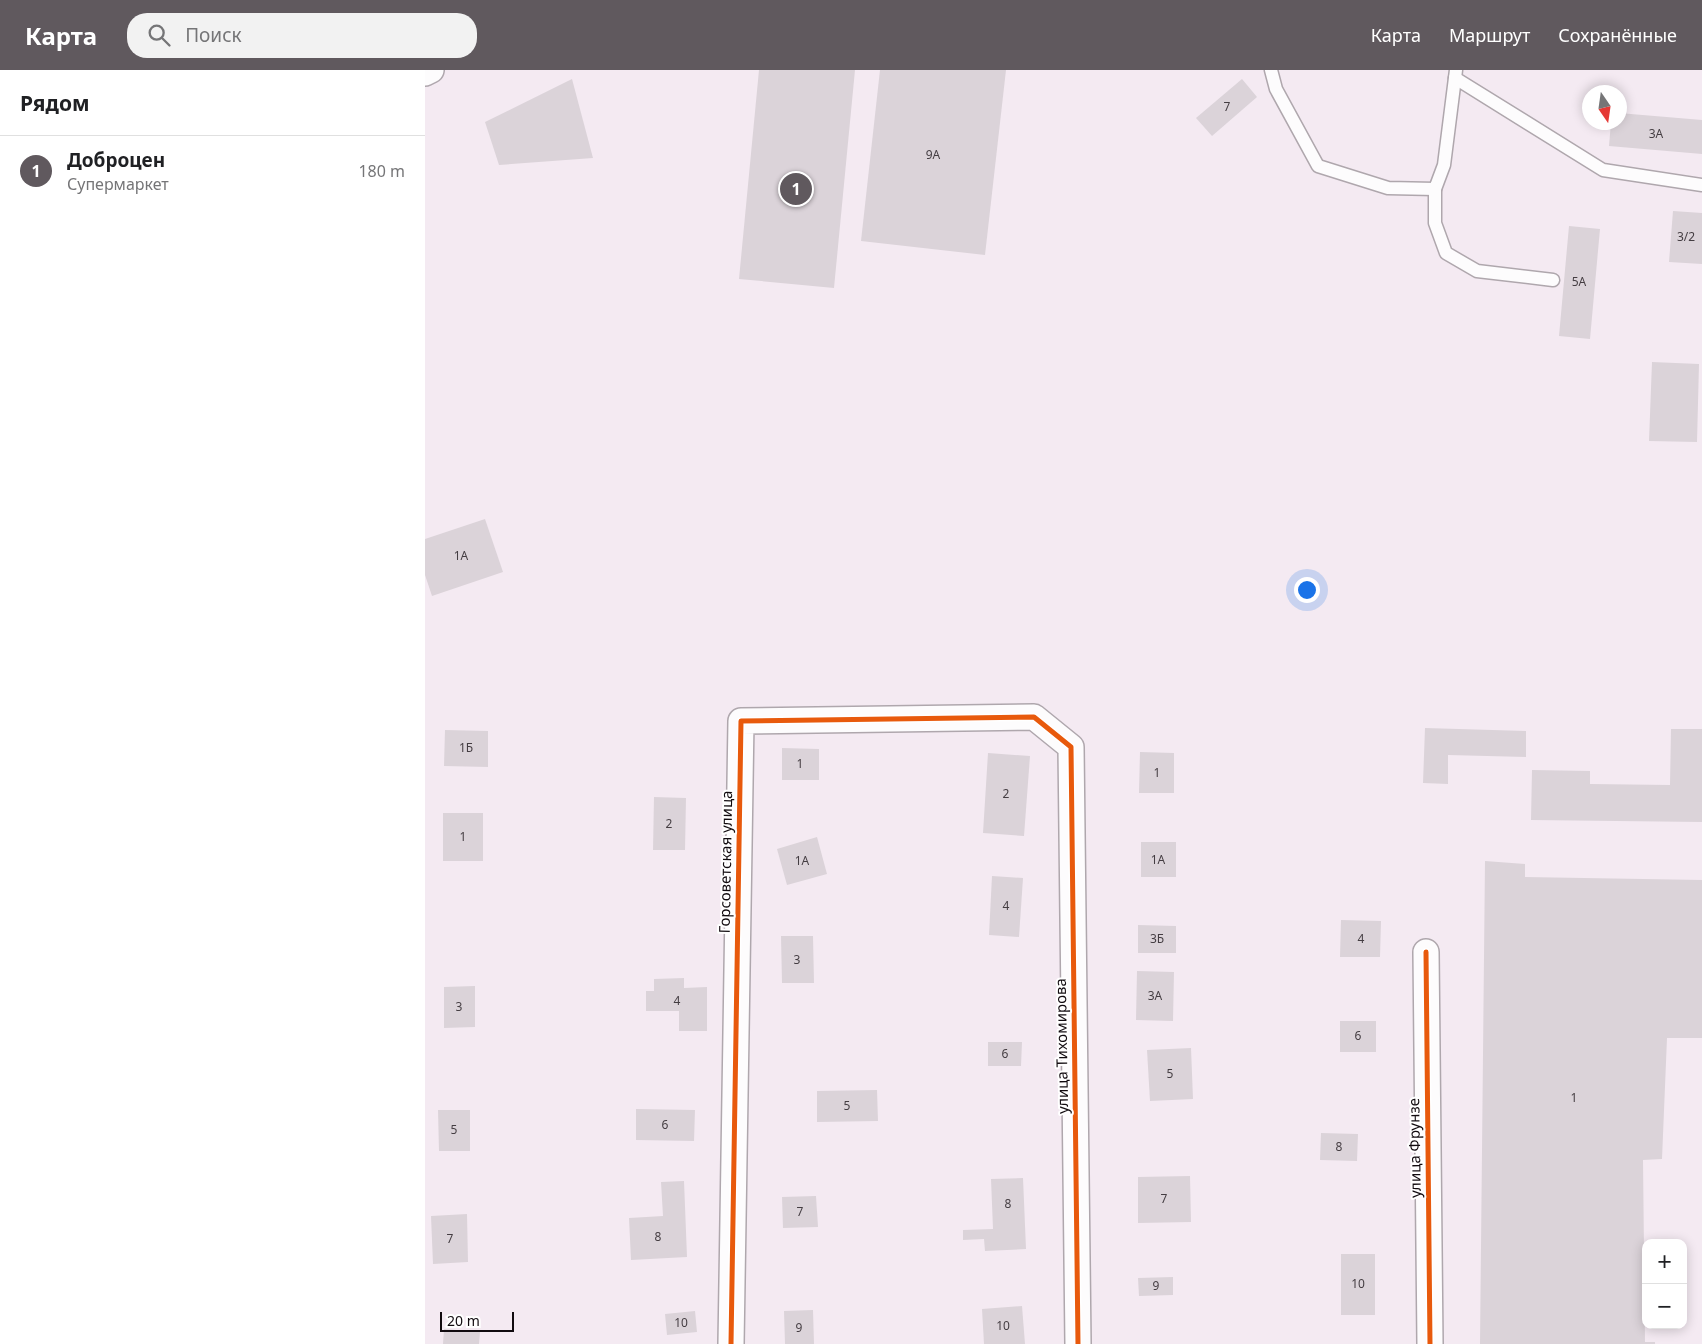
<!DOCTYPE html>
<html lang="ru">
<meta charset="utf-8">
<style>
body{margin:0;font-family:"Noto Sans",sans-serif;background:#f2f2f2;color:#202124}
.controls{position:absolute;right:15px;bottom:15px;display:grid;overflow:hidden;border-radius:10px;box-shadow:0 2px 12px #0003}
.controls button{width:45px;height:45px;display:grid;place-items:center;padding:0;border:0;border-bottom:1px solid #e0e0e0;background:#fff;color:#202124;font:25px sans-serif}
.compass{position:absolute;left:1157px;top:15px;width:45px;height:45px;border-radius:50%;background:#fff;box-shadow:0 2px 12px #0003;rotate:167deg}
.scale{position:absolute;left:15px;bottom:12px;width:74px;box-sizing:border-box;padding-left:5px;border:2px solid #110b0f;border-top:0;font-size:14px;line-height:18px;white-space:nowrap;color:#110b0f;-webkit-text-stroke:4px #fff;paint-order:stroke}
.you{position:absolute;left:881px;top:519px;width:18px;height:18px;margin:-12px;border:4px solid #fff;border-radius:50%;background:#1a73e8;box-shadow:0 0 0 8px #1a73e833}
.badge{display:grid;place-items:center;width:32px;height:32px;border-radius:50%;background:#60595e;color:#fff;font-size:16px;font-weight:700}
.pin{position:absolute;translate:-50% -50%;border:2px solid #fff;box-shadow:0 1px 5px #0006}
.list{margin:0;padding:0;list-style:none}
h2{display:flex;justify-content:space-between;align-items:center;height:65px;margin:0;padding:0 20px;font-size:21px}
h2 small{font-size:16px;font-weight:400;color:#757577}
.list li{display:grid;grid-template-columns:32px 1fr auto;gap:15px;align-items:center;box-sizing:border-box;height:70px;padding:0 20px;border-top:1px solid #e0e0e0}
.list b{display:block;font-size:19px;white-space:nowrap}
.list p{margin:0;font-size:16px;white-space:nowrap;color:#757577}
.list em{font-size:16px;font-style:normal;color:#757577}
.icon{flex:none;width:28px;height:28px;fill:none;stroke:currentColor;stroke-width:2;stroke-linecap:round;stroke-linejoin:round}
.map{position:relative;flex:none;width:1277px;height:1274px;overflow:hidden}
header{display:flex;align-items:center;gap:30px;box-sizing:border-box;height:70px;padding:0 25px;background:#60595e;color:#fff}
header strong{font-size:24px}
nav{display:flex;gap:28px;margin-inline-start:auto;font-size:18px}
.search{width:350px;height:45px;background:#f2f2f2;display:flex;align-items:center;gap:12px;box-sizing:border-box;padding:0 18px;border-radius:20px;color:#757577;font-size:19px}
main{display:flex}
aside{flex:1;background:#fff}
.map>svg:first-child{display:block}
</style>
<header>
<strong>Карта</strong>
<div class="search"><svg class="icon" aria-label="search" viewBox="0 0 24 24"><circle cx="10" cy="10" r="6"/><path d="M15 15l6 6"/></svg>Поиск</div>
<nav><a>Карта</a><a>Маршрут</a><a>Сохранённые</a></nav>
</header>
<main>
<aside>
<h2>Рядом<small></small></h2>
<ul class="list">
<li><span class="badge">1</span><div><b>Доброцен</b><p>Супермаркет</p></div><em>180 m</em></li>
</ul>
</aside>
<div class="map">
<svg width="1277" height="1274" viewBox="0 0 1277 1274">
<rect width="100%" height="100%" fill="#f4eaf2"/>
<g fill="#dbd3d9">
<path d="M 334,0 L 430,0 L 409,218 L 314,209 Z"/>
<path d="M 455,0 L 581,0 L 560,185 L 436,171 Z"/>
<path d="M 147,9 L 168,88 L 74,95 L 60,52 Z"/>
<path d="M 817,9 L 832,27 L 787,66 L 771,48 Z"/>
<path d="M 1194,43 L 1277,50 L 1277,84 L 1184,76 L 1186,52 L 1194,52 Z"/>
<path d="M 1248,141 L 1277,143 L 1277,194 L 1244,192 Z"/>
<path d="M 1144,156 L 1175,159 L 1165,269 L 1134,266 Z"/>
<path d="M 1227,292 L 1274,294 L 1272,372 L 1224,371 Z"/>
<path d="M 60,449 L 78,502 L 7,526 L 0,505 L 0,469 Z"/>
<path d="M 1000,658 L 1101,661 L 1101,687 L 1023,685 L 1023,714 L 998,713 Z"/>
<path d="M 1246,659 L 1277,659 L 1277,752 L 1106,750 L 1107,700 L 1165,701 L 1165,714 L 1245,715 Z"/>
<path d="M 20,660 L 63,661 L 63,697 L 19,696 Z"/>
<path d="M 357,678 L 394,679 L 394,710 L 357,710 Z"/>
<path d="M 715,682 L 749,683 L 749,723 L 714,723 Z"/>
<path d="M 563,683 L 605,686 L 599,766 L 558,763 Z"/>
<path d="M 229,727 L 261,728 L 260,780 L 228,780 Z"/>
<rect x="18" y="743" width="40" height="48"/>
<path d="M 392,767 L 402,804 L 362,815 L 352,779 Z"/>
<rect x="716" y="772" width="35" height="35"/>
<path d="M 1060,791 L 1100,794 L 1100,807 L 1277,810 L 1277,968 L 1242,968 L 1237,1089 L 1218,1090 L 1220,1272 L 1230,1272 L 1230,1274 L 1055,1274 Z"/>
<path d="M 567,806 L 598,808 L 594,867 L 564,865 Z"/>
<path d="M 916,850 L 956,851 L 955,887 L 915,887 Z"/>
<path d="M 713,855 L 751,856 L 751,883 L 713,883 Z"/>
<path d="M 356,866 L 388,866 L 389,913 L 357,913 Z"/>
<path d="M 712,901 L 749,902 L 748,951 L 711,950 Z"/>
<path d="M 259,908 L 259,918 L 282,917 L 282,961 L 254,961 L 254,941 L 221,941 L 221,921 L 229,921 L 229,909 Z"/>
<path d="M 50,916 L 50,957 L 19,958 L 19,917 Z"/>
<rect x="915" y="951" width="36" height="31"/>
<path d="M 563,972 L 597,972 L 596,996 L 563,996 Z"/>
<path d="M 766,978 L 768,1029 L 725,1031 L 722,980 Z"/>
<path d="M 452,1020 L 453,1051 L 392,1052 L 392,1021 Z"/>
<path d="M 211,1039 L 270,1040 L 269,1071 L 211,1070 Z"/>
<path d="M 13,1040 L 45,1040 L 45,1081 L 14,1081 Z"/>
<path d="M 896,1063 L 933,1064 L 932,1091 L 895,1090 Z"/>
<path d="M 765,1106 L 766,1152 L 713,1153 L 713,1107 Z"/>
<path d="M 598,1108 L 601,1179 L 560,1181 L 559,1169 L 538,1170 L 538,1160 L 568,1159 L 566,1109 Z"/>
<path d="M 259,1111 L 262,1187 L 206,1190 L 204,1148 L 238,1146 L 236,1112 Z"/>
<path d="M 391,1126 L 393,1157 L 358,1158 L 357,1127 Z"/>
<path d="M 42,1144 L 43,1192 L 8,1194 L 6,1146 Z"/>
<rect x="916" y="1184" width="34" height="61"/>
<path d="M 748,1207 L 748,1225 L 714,1226 L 713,1208 Z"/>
<path d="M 597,1236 L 600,1274 L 559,1274 L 557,1239 Z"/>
<path d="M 388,1240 L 389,1274 L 360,1274 L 359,1241 Z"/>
<path d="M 270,1241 L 272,1262 L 242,1265 L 240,1244 Z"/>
<path d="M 19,1259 L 55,1262 L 54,1274 L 18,1274 Z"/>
</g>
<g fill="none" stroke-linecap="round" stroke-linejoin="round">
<g stroke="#afa7ad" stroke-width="15">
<g id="lane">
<path d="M 846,0 L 851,19 L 893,96 L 963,118 L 1010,119 L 1019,95 L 1031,0"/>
<path d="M 1030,8 L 1178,100 L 1277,115"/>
<path d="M 1010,119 L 1010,153 L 1021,183 L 1052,201 L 1128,210"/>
</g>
</g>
<g stroke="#afa7ad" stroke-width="28">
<g id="street">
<path d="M 0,3 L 6,0"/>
<path d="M 1001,882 L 1005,1274"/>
<path d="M 306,1274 L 316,651 L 609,647 L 646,677 L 653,1274"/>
</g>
</g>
<use href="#lane" stroke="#fdfcfd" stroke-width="12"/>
<use href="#street" stroke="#fdfcfd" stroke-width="25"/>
<g stroke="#fff" stroke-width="8">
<g id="cycleway">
<path d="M 1001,882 L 1005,1274"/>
<path d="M 306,1274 L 316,651 L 609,647 L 646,677 L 653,1274"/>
</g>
</g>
<use href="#cycleway" stroke="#e8590c" stroke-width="5"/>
</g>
<g text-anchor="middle" stroke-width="4" stroke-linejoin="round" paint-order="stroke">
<g font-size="12" fill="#443d42">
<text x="802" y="41">7</text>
<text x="1231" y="68">3А</text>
<text x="508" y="89">9А</text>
<text x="1261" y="171">3/2</text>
<text x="1154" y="216">5А</text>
<text x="36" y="490">1А</text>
<text x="41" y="682">1Б</text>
<text x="375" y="698">1</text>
<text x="732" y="707">1</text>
<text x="581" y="728">2</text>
<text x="244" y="758">2</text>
<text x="38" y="771">1</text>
<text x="733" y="794">1А</text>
<text x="377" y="795">1А</text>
<text x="581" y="840">4</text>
<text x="732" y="873">3Б</text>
<text x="936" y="873">4</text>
<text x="372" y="894">3</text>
<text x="730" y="930">3А</text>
<text x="252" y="935">4</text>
<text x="34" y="941">3</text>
<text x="933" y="970">6</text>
<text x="580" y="988">6</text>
<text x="745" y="1008">5</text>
<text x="1149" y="1032">1</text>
<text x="422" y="1040">5</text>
<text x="240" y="1059">6</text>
<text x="29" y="1064">5</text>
<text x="914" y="1081">8</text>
<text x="739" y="1133">7</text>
<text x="583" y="1138">8</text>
<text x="375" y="1146">7</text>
<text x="233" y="1171">8</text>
<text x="25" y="1173">7</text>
<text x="933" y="1218">10</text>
<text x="731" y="1220">9</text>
<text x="256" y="1257">10</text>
<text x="578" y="1260">10</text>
<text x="374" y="1262">9</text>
</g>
<g font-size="15" fill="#110b0f" stroke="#fff">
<text transform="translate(301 792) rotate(-89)" y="5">Горсоветская улица</text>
<text transform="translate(637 976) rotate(-91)" y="5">улица Тихомирова</text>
<text transform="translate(990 1078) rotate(-91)" y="5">улица Фрунзе</text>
</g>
</g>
</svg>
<div class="controls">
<button>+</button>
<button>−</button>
</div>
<svg class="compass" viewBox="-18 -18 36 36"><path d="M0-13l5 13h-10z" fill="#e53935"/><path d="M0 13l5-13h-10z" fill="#757577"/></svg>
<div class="scale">20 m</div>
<div class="you"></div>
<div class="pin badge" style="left:371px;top:119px">1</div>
</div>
</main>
